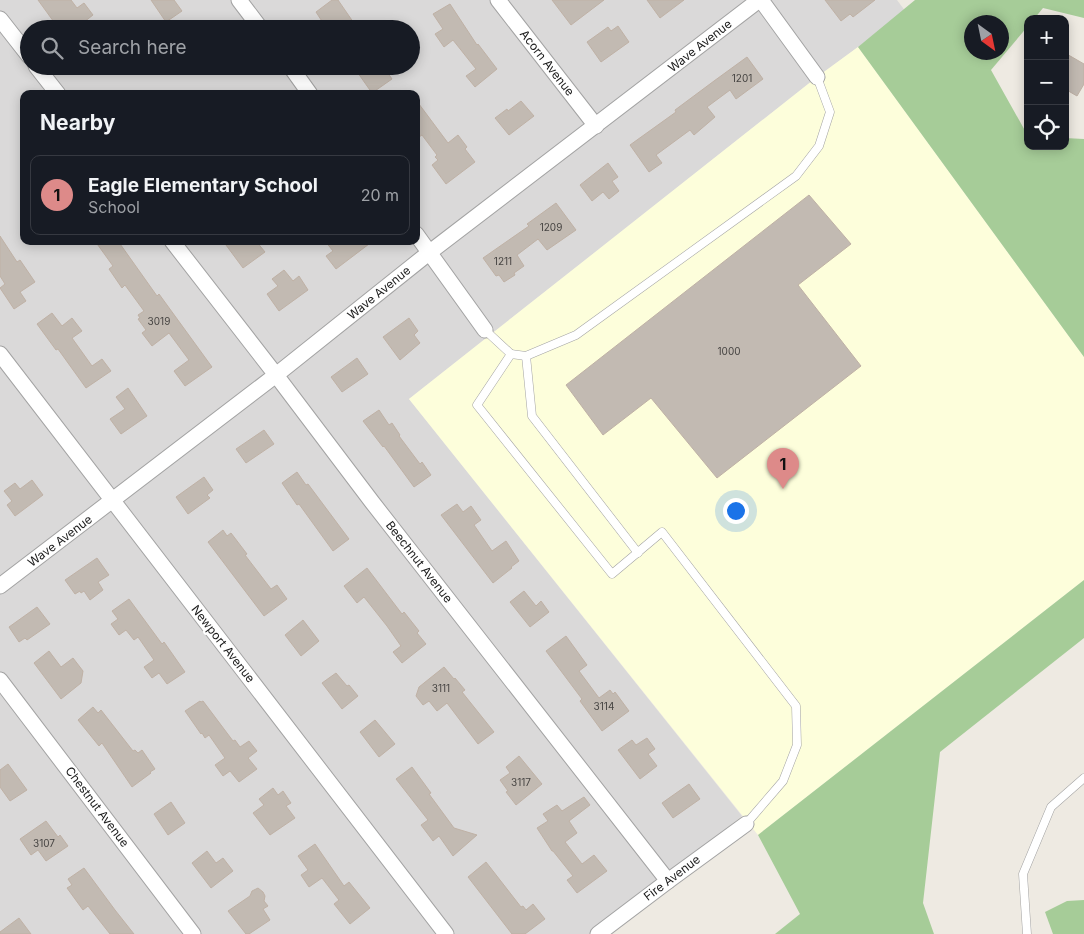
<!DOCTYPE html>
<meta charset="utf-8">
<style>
body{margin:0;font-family:Inter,sans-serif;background:#242831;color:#f1f3f6}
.controls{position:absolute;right:15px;top:15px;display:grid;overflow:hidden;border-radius:10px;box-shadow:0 2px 12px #0003}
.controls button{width:45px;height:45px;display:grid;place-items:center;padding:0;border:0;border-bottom:1px solid #363941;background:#171b24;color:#f1f3f6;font:25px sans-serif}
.compass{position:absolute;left:964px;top:15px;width:45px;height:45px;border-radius:50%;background:#171b24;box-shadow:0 2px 12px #0003;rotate:147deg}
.you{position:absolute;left:735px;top:510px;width:18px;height:18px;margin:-12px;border:4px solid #fff;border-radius:50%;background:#1a73e8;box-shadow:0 0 0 8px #1a73e833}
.badge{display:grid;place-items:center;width:32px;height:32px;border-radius:50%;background:#dd8a89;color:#111;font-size:16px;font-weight:700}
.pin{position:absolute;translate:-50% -41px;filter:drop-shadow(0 1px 2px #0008)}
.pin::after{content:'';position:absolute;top:26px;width:18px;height:15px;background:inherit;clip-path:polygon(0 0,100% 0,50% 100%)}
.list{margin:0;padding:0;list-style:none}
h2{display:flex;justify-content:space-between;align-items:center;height:65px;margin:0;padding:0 20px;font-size:21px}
h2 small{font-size:16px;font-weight:400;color:#9ea1a6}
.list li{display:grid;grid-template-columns:32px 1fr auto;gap:15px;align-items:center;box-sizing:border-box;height:80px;margin:0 10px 10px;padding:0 10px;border:1px solid #363941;border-radius:10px}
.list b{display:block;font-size:19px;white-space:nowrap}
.list p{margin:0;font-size:16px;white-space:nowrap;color:#9ea1a6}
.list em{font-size:16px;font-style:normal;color:#9ea1a6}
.icon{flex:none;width:28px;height:28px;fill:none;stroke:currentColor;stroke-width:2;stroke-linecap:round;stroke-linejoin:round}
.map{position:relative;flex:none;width:1084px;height:934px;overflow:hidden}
.search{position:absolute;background:#171b24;box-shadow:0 2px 12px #0003;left:20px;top:20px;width:400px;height:55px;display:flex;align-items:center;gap:12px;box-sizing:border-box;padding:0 18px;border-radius:28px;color:#9ea1a6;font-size:19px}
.panel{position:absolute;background:#171b24;box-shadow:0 2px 12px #0003;left:20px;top:90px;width:400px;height:155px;border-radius:10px}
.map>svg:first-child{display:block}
</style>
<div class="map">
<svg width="1084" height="934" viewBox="0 0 1084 934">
<rect width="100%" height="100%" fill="#eeeae2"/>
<path fill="#dad9d9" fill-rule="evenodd" d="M 0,0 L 897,0 L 906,12 L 817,77 L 409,399 L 742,816 L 594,934 L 0,934 ZM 29,29 L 411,29 L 411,66 L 29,66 ZM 24,94 L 416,94 L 416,241 L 24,241 Z"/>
<path fill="#fdfedb" d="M 858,47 L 1084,357 L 1084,580 L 758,835 L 409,399 L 817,77 Z"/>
<g fill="#a6cc98" fill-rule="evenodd">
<path d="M 915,0 L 1084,0 L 1084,18 L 1043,8 L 1034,19 L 1028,19 L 1028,26 L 991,70 L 1028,136 L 1028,146 L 1065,146 L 1065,138 L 1084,139 L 1084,357 L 858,47 ZM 972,22 L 1002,22 L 1002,52 L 972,52 Z"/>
<path d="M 1084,580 L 1084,638 L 940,752 L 923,903 L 934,934 L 775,934 L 800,914 L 758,835 Z"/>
<path d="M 1084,900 L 1084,934 L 1053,934 L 1045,912 L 1067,901 Z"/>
</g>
<g fill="#c2bab2" stroke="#bfb1a5">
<path d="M 38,0 L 71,0 L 77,8 L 84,3 L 93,15 L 75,29 L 59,29 Z"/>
<path d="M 151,0 L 174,0 L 182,11 L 166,22 Z"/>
<path d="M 332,0 L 338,0 L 358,29 L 327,29 L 316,12 Z"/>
<path d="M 552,0 L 604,0 L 571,25 Z"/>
<path d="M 647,0 L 684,0 L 660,18 Z"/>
<path d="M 825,0 L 875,0 L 853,17 L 850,14 L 841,21 Z"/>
<path d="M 450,4 L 477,45 L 478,44 L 497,69 L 475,87 L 466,76 L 476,69 L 453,40 L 444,47 L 435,34 L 443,29 L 433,14 Z"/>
<path d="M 618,26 L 629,42 L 601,62 L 587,42 L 608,27 L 611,31 Z"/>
<path d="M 1065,53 L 1084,64 L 1084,84 L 1077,96 L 1065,89 Z"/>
<path d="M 747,57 L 763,79 L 736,99 L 730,90 L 707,107 L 715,117 L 694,135 L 690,130 L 656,155 L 662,163 L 649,172 L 630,145 L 676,112 L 675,110 L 714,81 Z"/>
<path d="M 353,66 L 383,66 L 392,79 L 372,93 Z"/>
<path d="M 416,100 L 448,143 L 458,135 L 467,147 L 465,149 L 475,162 L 446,184 L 432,165 L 438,160 L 435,157 L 437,155 L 422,135 L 416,139 Z"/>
<path d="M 521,101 L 534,116 L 509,135 L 495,118 L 507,109 L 508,111 Z"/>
<path d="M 608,163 L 618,177 L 612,181 L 619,191 L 609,199 L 603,192 L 592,201 L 580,185 Z"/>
<path d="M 809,195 L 851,244 L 798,285 L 861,366 L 717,478 L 651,398 L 603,435 L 566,385 Z"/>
<path d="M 556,203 L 576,230 L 547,250 L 538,239 L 517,255 L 524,266 L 514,273 L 515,275 L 504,282 L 499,275 L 496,276 L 483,258 L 529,226 L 527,224 Z"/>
<path d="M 0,236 L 17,262 L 20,260 L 35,282 L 20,292 L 26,301 L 14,309 L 0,288 L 5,284 L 0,276 Z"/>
<path d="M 95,241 L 118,241 L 157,296 L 159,294 L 212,367 L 185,386 L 174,371 L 189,360 L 169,333 L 152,346 L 142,333 L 146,330 L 138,319 L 140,318 L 138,315 L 144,311 L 125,285 L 122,288 L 109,269 L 113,266 Z"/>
<path d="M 223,241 L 256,241 L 265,252 L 243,268 Z"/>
<path d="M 325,241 L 373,241 L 336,269 L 326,256 L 333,251 Z"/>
<path d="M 284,270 L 293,281 L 299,276 L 308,290 L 279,311 L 267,294 L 278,286 L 272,279 Z"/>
<path d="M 52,313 L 62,326 L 72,318 L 82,331 L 72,338 L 92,366 L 102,359 L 111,371 L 86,388 L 58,349 L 56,350 L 37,324 Z"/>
<path d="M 409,318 L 418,331 L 414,335 L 420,343 L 400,360 L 383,337 Z"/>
<path d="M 357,358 L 368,374 L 342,392 L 331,377 Z"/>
<path d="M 128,388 L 147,416 L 121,434 L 110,419 L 125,409 L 116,397 Z"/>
<path d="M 379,410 L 389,425 L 392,423 L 400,435 L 399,436 L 420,464 L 422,462 L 431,475 L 414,487 L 384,446 L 383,447 L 363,421 Z"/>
<path d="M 264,430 L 274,444 L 246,463 L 236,449 Z"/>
<path d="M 297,472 L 306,485 L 308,484 L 349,539 L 333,551 L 299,504 L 297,505 L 282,483 Z"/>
<path d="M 204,477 L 213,490 L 207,495 L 210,498 L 188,514 L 176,497 Z"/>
<path d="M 32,480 L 43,495 L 15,516 L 7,505 L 12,501 L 4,491 L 15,483 L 20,489 Z"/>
<path d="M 457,504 L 463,512 L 471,506 L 481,520 L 474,525 L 492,551 L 506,541 L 519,561 L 511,567 L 512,568 L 493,583 L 441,515 Z"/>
<path d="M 223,530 L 227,536 L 231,533 L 247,554 L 245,555 L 271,589 L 277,585 L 287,599 L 264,616 L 208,542 Z"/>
<path d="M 97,558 L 109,575 L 98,582 L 103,590 L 90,600 L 84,591 L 81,593 L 80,591 L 75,594 L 65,580 Z"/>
<path d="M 367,568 L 402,614 L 404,612 L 419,631 L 417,633 L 426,644 L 402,663 L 393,652 L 401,646 L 387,626 L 364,597 L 357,603 L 344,586 Z"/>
<path d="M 524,591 L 536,606 L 541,601 L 549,612 L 530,627 L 510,602 Z"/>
<path d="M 129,599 L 162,644 L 164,642 L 185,672 L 167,684 L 159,673 L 152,678 L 144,667 L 154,660 L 138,637 L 134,640 L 126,630 L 119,635 L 111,624 L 118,619 L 112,611 Z"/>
<path d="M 37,607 L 50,624 L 27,640 L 25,638 L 19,642 L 9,627 Z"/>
<path d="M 303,620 L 319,641 L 301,656 L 285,635 Z"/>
<path d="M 566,636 L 587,665 L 579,671 L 599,698 L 610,690 L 613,694 L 615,692 L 629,711 L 602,731 L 580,701 L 582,699 L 546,651 Z"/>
<path d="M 49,651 L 61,667 L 73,658 L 83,671 L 81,683 L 61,699 L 34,663 Z"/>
<path d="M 444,667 L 454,679 L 455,678 L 465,690 L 462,692 L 494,732 L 478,744 L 447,703 L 437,711 L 429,701 L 423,705 L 416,696 L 419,687 Z"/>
<path d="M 336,673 L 347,686 L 349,685 L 358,696 L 342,709 L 322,683 Z"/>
<path d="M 200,701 L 201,702 L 203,701 L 233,741 L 235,740 L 240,747 L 249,741 L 257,751 L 248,758 L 257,769 L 239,782 L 230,771 L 223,776 L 215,765 L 225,758 L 209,735 L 205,738 L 202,733 L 201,734 L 185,711 Z"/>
<path d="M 93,707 L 98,713 L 101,710 L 133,751 L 135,750 L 138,753 L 142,750 L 155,769 L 150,772 L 151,773 L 132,787 L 102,743 L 99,746 L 78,720 Z"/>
<path d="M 375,720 L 395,744 L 379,757 L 360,732 Z"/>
<path d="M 647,738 L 655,749 L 648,754 L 657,766 L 640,779 L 618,750 L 632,740 L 636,745 Z"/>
<path d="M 519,756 L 542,784 L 516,805 L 506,792 L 508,791 L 500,780 L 510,773 L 506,767 Z"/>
<path d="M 8,764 L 27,790 L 10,801 L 0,787 L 0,770 Z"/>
<path d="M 412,767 L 431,793 L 429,794 L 454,828 L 477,835 L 453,856 L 439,836 L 433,841 L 421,825 L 428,820 L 396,779 Z"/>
<path d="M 689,784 L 700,799 L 673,818 L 662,803 Z"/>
<path d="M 273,788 L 278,795 L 283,791 L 291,803 L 286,806 L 295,818 L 270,835 L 253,813 L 264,805 L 259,799 Z"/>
<path d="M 584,797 L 590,805 L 569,821 L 577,833 L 565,842 L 582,864 L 594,855 L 607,871 L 577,893 L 567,880 L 573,876 L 553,851 L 552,851 L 537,828 L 548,821 L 543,814 L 557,805 L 562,811 Z"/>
<path d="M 171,802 L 185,823 L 168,835 L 154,814 Z"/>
<path d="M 46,821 L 58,837 L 60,835 L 68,846 L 46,861 L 38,850 L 31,855 L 20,839 Z"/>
<path d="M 315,844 L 344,886 L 349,882 L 370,908 L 350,924 L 334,904 L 339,900 L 322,878 L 309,887 L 301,875 L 308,870 L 298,856 Z"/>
<path d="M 207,851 L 216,863 L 223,858 L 233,871 L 211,888 L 192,863 Z"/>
<path d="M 486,862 L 521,907 L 523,906 L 526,910 L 533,904 L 545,919 L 525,934 L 512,934 L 468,877 Z"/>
<path d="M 84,868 L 115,910 L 134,934 L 110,934 L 88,906 L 83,910 L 67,888 L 72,885 L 68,879 Z"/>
<path d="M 258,888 L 263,892 L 265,896 L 264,901 L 268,906 L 263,909 L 270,920 L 249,934 L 246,934 L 228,911 L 250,896 L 252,891 Z"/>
<path d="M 19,918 L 31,934 L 0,934 L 0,932 Z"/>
</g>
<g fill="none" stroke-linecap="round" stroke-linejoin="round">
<g stroke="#a3a3a3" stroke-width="9">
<g id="service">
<path d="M 485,330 L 511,354"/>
<path d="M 526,356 L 532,416 L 638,553"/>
<path d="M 746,824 L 783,781 L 797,745 L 796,706 L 662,532 L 612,574 L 477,405 L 511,354 L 526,356 L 576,335 L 796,176 L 819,146 L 830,112 L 817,77"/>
<path d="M 1027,934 L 1023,874 L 1051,807 L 1084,778"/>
</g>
</g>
<g stroke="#a3a3a3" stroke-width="17">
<g id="minor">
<path d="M 239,0 L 261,29"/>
<path d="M 498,0 L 596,126"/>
<path d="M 761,0 L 817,77"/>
<path d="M 0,19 L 29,56"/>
<path d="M 36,66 L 58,94"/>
<path d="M 290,66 L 310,94"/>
<path d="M 416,234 L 485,330"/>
<path d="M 172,241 L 276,375 L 372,502 L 668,881"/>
<path d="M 0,354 L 446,934"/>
<path d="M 0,586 L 276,375 L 430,252 L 759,0"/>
<path d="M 0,680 L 193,934"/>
<path d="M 598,934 L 668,881 L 746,824"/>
</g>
</g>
<use href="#service" stroke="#fff" stroke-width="8"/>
<use href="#minor" stroke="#fff" stroke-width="15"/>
</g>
<g text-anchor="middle" stroke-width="4.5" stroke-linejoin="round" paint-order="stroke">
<g font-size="10" fill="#464442">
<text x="742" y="82">1201</text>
<text x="551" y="231">1209</text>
<text x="503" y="265">1211</text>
<text x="159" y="325">3019</text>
<text x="729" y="355">1000</text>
<text x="441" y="692">3111</text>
<text x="604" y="710">3114</text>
<text x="521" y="786">3117</text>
<text x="44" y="847">3107</text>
</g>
<g font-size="12" fill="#1c1c1c" stroke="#fff">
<text transform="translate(700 46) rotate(-38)" y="4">Wave Avenue</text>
<text transform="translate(547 63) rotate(52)" y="4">Acorn Avenue</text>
<text transform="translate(379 293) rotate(-39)" y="4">Wave Avenue</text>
<text transform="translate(60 541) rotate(-37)" y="4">Wave Avenue</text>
<text transform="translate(419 562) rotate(52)" y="4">Beechnut Avenue</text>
<text transform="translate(223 644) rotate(52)" y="4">Newport Avenue</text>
<text transform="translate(97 807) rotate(53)" y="4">Chestnut Avenue</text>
<text transform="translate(672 878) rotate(-37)" y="4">Fire Avenue</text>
</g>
</g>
</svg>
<div class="controls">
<button>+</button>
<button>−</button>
<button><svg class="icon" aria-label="locate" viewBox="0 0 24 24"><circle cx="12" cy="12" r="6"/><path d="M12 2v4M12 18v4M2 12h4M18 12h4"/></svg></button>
</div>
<svg class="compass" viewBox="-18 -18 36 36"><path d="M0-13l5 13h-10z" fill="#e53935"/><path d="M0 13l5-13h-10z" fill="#9ea1a6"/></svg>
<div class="you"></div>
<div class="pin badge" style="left:783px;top:489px">1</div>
<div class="search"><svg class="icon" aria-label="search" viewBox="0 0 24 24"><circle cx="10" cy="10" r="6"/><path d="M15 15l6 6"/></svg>Search here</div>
<section class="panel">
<h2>Nearby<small></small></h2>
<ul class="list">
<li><span class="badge">1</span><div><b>Eagle Elementary School</b><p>School</p></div><em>20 m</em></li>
</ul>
</section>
</div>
